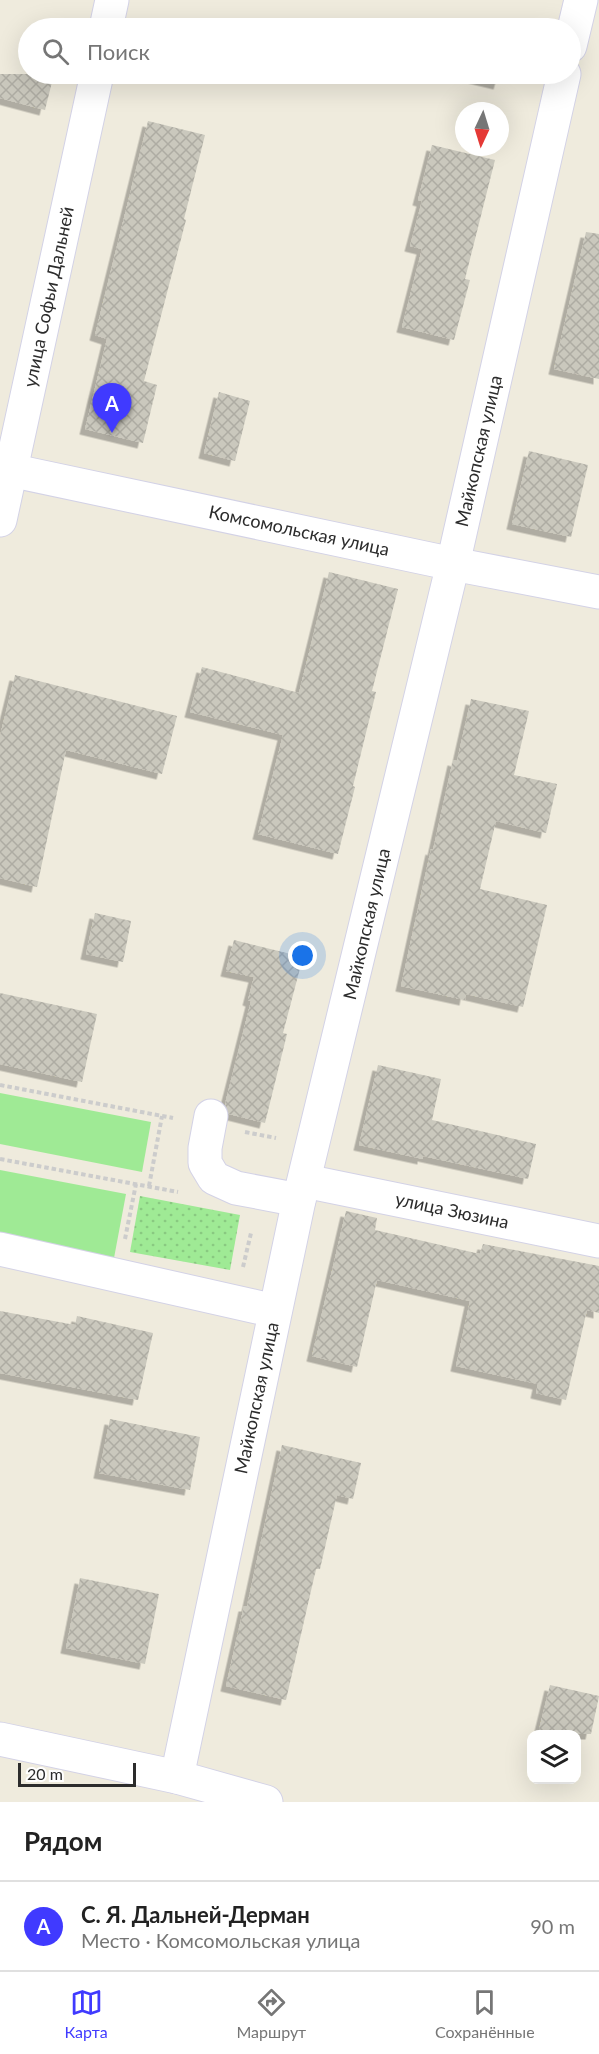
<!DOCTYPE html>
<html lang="ru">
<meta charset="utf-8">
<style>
body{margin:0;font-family:Lato,sans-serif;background:#f6f6f6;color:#222}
.controls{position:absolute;right:18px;bottom:18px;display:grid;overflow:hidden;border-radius:12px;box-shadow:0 6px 24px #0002}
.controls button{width:54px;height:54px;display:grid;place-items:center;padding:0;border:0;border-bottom:2px solid #e0e0e0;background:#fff;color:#222;font:30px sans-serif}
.compass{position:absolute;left:455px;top:102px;width:54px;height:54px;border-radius:50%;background:#fff;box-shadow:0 6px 24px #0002;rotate:184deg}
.scale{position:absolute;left:18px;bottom:15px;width:118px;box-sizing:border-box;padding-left:6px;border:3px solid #2c2c2c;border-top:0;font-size:16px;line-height:21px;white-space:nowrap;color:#2c2c2c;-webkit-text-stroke:4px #fff;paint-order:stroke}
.you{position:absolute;left:303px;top:956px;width:21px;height:21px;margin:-15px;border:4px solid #fff;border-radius:50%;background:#1a73e8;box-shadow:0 0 0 9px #1a73e833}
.badge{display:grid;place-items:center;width:39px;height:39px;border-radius:50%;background:#403aff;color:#fff;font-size:20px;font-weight:700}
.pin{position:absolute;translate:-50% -50px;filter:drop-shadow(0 2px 3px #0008)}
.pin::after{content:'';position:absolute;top:32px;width:21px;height:18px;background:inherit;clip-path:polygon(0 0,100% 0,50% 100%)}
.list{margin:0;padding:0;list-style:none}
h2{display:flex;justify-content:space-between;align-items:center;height:78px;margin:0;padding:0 24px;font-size:26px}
h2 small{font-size:20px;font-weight:400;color:#767676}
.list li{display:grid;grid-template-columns:39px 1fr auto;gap:18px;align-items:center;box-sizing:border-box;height:90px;padding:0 24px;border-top:2px solid #e0e0e0}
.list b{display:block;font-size:22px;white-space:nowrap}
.list p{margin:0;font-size:20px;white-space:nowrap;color:#767676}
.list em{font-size:20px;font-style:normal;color:#767676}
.icon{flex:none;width:33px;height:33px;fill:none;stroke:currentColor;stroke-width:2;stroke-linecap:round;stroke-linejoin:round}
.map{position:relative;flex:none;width:599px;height:1802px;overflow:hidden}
.search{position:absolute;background:#fff;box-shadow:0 6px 24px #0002;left:18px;right:18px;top:18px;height:66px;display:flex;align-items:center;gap:15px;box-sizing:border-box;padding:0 21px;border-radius:33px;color:#767676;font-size:22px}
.sheet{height:168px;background:#fff}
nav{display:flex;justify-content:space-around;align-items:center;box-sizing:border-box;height:84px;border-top:2px solid #e0e0e0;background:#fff;font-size:16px;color:#767676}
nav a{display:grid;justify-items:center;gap:3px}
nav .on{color:#403aff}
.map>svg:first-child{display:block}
</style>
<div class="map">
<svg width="599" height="1802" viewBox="0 0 599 1802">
<defs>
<pattern id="park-dots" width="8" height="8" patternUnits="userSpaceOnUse" patternTransform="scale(1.5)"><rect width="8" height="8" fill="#9fea95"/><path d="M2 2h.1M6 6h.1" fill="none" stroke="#89c981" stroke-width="1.8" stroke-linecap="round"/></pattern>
<pattern id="building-cross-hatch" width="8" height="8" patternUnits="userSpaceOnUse" patternTransform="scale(1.5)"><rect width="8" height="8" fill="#cac8bd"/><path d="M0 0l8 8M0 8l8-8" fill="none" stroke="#aeaca3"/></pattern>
<filter id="shadow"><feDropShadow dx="-5.5" dy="5.5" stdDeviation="0" flood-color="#0004"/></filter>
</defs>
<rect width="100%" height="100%" fill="#efebdd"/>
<g fill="#9fea95">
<path d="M 0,1093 L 151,1122 L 142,1172 L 0,1144 Z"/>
<path d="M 0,1170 L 126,1194 L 114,1258 L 0,1234 Z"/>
</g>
<path fill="url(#park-dots)" d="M 140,1196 L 240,1215 L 230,1270 L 130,1252 Z"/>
<g fill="url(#building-cross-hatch)" filter="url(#shadow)">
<path d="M 448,18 L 490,28 L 445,28 Z"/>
<path d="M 0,74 L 54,74 L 45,110 L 0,98 Z"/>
<path d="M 457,74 L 502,74 L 499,84 Z"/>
<path d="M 148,121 L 205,135 L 184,219 L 186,220 L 144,381 L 157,385 L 143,443 L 85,429 L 107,339 L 95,335 Z"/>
<path d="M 432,145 L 495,160 L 465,279 L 470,280 L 454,340 L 402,327 L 422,249 L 410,246 L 422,201 L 418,200 Z"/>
<path d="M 586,232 L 599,234 L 599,379 L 554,369 Z"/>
<path d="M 219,392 L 250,401 L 235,461 L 204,453 Z"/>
<path d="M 529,451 L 588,465 L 571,537 L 512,524 Z"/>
<path d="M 329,572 L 398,589 L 372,691 L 376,692 L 353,786 L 355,787 L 338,854 L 258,834 L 283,735 L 190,712 L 202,667 L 299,693 Z"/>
<path d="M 15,675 L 177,716 L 162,774 L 66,750 L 37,887 L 0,878 L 0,736 Z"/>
<path d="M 471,699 L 529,711 L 514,775 L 557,784 L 546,833 L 496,821 L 480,889 L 547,905 L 523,1007 L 466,994 L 465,1000 L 401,986 L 431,849 L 433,850 L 453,760 L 457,761 Z"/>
<path d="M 95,913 L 131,921 L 123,962 L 86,954 Z"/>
<path d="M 234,940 L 303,957 L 283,1033 L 287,1034 L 265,1123 L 229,1114 L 225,1104 L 251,1001 L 248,1000 L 254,977 L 226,971 Z"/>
<path d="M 0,993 L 97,1014 L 82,1082 L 0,1064 Z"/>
<path d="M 378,1065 L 441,1079 L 432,1120 L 536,1144 L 528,1179 L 423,1156 L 423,1159 L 359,1145 Z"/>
<path d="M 346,1211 L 377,1218 L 375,1230 L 480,1254 L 483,1244 L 599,1266 L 599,1313 L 587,1310 L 566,1400 L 536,1393 L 538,1384 L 456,1366 L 470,1301 L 377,1280 L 357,1367 L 312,1356 Z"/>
<path d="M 0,1311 L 75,1325 L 77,1316 L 153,1333 L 138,1400 L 0,1373 Z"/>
<path d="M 110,1419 L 200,1437 L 190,1490 L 99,1473 Z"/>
<path d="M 282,1445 L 361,1463 L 353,1499 L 337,1495 L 320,1569 L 316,1569 L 286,1700 L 226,1686 L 244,1606 L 247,1606 Z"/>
<path d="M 80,1578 L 159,1594 L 145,1664 L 66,1648 Z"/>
<path d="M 550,1685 L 599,1696 L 591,1734 L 538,1734 Z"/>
</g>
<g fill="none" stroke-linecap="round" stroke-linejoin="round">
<g stroke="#d3d2e6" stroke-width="35">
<g id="minor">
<path d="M 106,28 L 112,0"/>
<path d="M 570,46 L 581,0"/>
<path d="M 0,468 L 453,564 L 599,592"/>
<path d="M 0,520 L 97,74"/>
<path d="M 211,1116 L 205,1148 L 205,1163 L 214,1178 L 236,1188 L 299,1200"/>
<path d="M 305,1181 L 599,1241"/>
<path d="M 0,1249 L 275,1311"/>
<path d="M 0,1739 L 177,1777 L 266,1802"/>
<path d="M 177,1777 L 299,1200 L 453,564 L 564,74"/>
</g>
</g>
<g stroke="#ccc" stroke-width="4" stroke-dasharray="4.5 3" stroke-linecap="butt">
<path d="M 0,1085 L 173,1118"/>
<path d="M 245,1132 L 276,1138"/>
<path d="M 0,1159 L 178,1192"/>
<path d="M 149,1186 L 162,1116"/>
<path d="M 125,1239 L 136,1184"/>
<path d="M 243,1267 L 251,1233"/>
</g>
<use href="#minor" stroke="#fff" stroke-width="33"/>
</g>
<g text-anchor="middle" stroke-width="4.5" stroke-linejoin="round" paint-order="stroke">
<g font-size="18" fill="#2c2c2c" stroke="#fff">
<text transform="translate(49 297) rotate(-78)" y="6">улица Софьи Дальней</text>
<text transform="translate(479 451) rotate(-77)" y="6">Майкопская улица</text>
<text transform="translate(299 531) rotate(12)" y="6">Комсомольская улица</text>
<text transform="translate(367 924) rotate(-77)" y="6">Майкопская улица</text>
<text transform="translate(452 1211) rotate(12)" y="6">улица Зюзина</text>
<text transform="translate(257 1398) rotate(-78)" y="6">Майкопская улица</text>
</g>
</g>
</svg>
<div class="controls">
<button><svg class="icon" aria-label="layers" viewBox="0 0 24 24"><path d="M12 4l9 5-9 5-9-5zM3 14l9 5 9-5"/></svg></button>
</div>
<svg class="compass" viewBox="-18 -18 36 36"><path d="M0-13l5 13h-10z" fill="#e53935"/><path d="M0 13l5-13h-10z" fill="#767676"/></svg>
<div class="scale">20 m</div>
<div class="you"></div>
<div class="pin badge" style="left:112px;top:433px">A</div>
<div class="search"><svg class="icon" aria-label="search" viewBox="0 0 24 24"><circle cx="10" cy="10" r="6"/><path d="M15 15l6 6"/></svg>Поиск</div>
</div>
<section class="sheet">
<h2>Рядом<small></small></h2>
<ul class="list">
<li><span class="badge">A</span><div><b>С. Я. Дальней-Дерман</b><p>Место · Комсомольская улица</p></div><em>90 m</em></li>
</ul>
</section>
<nav>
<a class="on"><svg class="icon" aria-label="map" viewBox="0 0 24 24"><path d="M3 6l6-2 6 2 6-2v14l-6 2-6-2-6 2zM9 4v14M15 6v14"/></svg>Карта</a>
<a><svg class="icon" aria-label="directions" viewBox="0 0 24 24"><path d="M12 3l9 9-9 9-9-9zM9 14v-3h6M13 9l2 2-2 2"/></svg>Маршрут</a>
<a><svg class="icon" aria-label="saved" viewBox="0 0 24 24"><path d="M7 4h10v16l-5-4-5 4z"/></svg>Сохранённые</a>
</nav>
